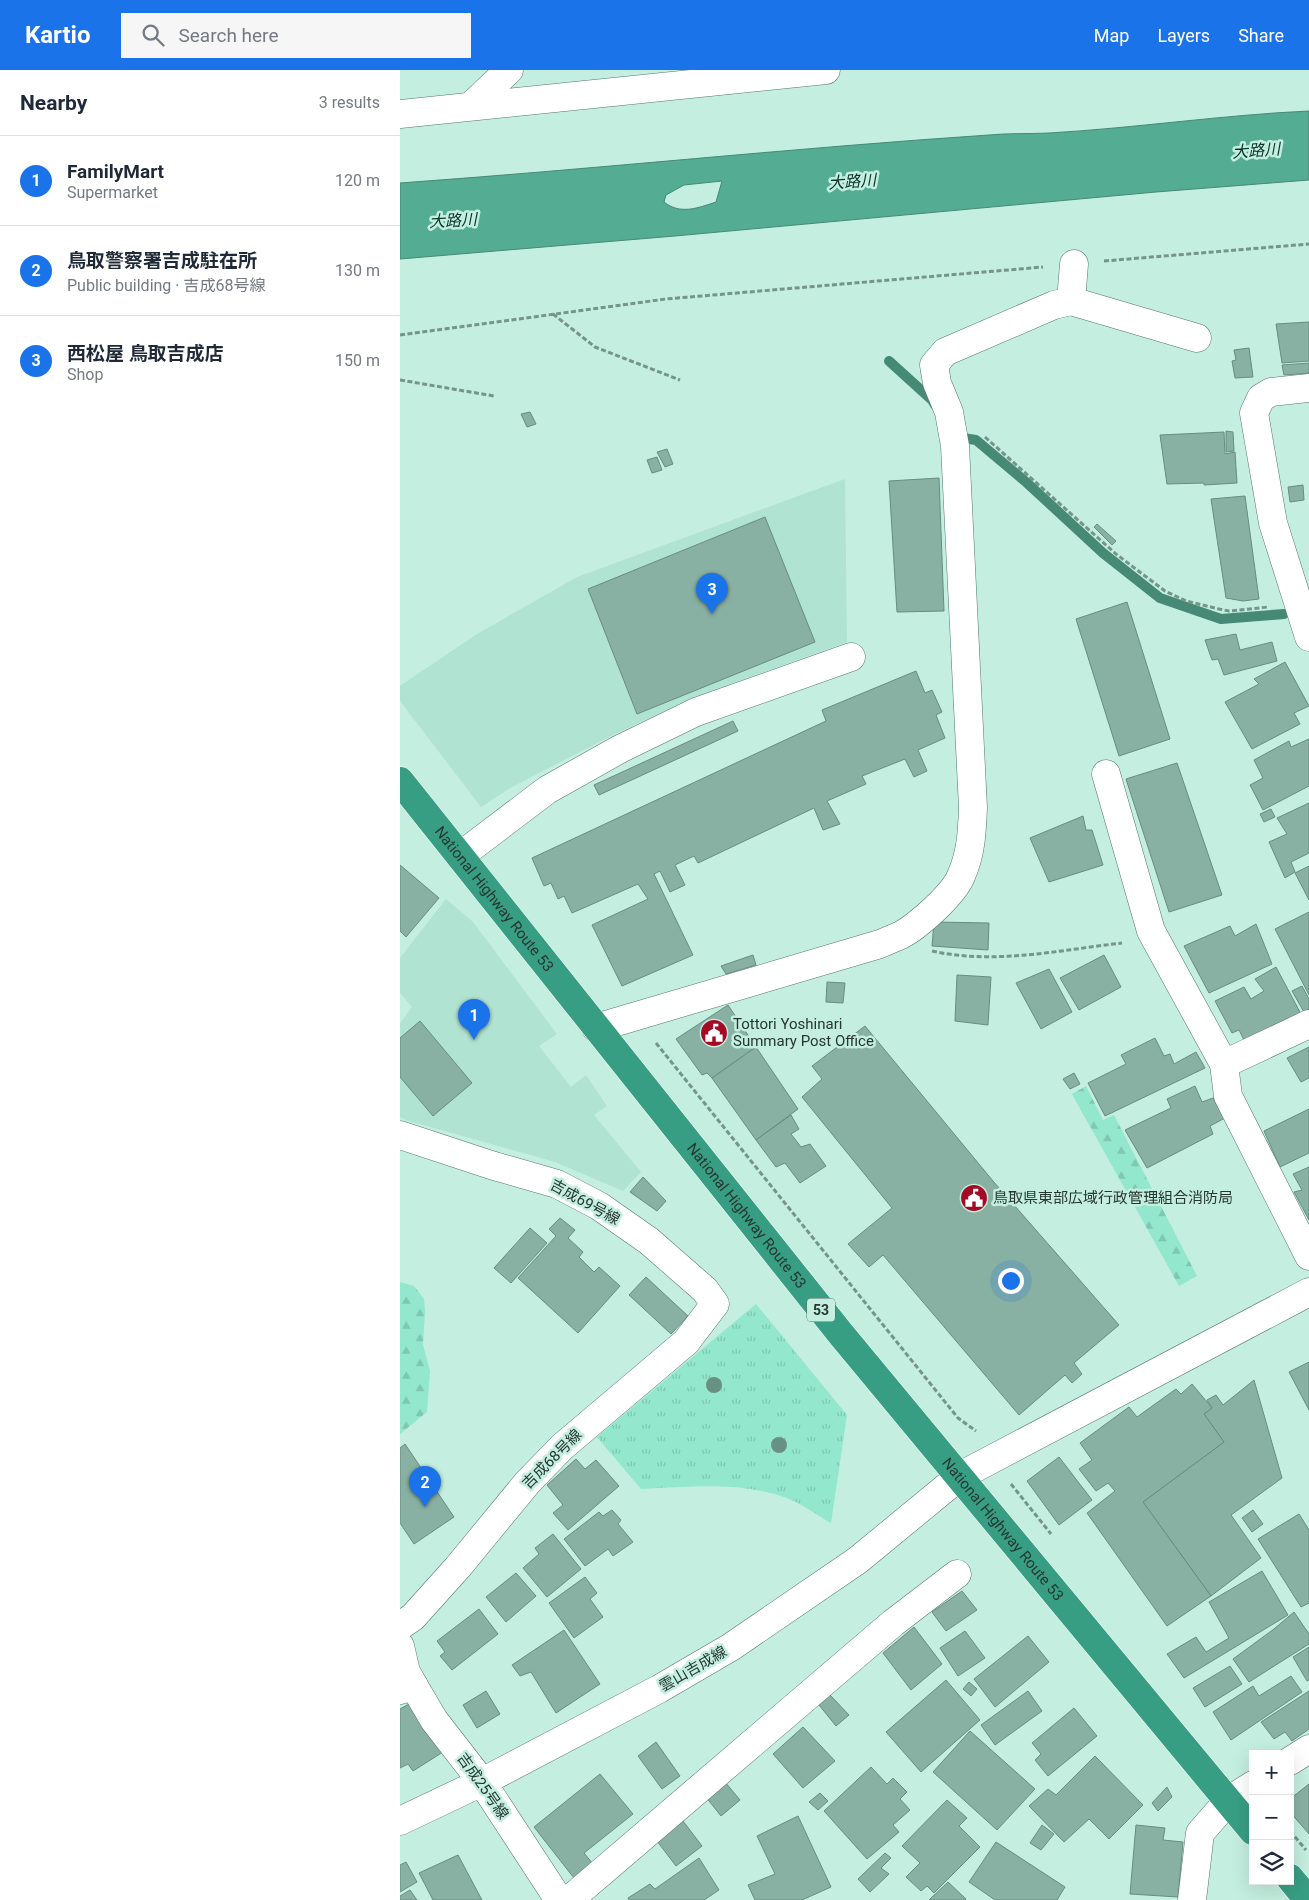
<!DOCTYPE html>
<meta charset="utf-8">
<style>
body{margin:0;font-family:Roboto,"Noto Sans JP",sans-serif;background:#f6f6f7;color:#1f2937}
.controls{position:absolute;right:15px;bottom:15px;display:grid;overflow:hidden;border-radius:0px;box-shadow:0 5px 20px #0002}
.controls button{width:45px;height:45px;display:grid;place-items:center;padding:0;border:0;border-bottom:1px solid #e0e1e3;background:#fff;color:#1f2937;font:25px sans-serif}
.you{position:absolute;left:610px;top:1210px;width:18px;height:18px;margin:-12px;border:4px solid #fff;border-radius:50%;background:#1a73e8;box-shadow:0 0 0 8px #1a73e833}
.badge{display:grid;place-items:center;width:32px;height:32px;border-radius:50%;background:#1a73e8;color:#fff;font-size:16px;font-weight:700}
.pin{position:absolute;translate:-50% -41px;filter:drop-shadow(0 1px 2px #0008)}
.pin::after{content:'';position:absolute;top:26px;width:18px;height:15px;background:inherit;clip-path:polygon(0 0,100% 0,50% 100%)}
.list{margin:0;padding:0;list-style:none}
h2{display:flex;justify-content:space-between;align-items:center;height:65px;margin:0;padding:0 20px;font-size:21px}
h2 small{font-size:16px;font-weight:400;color:#747a83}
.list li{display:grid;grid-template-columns:32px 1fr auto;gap:15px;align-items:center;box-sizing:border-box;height:90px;padding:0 20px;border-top:1px solid #e0e1e3}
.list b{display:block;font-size:19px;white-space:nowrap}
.list p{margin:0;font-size:16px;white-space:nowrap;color:#747a83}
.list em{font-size:16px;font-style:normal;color:#747a83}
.icon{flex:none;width:28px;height:28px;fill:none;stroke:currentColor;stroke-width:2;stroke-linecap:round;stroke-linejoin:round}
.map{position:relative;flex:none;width:909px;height:1830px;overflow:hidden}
header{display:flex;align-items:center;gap:30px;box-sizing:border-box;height:70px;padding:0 25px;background:#1a73e8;color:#fff}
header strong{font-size:24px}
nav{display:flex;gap:28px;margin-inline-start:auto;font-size:18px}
.search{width:350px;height:45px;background:#f6f6f7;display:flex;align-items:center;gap:12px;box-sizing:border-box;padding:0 18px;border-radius:0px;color:#747a83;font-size:19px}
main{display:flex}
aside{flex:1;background:#fff}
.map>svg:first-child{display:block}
</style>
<header>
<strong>Kartio</strong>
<div class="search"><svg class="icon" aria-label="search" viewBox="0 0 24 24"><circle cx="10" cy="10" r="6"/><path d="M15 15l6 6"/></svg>Search here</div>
<nav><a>Map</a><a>Layers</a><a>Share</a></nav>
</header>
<main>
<aside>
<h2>Nearby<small>3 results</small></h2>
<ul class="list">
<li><span class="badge">1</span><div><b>FamilyMart</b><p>Supermarket</p></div><em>120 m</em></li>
<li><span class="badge">2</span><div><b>鳥取警察署吉成駐在所</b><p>Public building · 吉成68号線</p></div><em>130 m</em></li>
<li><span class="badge">3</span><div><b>西松屋 鳥取吉成店</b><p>Shop</p></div><em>150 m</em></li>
</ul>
</aside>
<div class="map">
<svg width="909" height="1830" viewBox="0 0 909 1830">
<defs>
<pattern id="grass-tufts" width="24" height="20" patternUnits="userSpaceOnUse" patternTransform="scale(1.25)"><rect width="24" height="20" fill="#92e7cc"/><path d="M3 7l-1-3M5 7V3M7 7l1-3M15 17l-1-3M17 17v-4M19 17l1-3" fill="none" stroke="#7ec7b0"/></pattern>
<pattern id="forest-firs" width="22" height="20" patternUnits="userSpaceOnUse" patternTransform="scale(1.25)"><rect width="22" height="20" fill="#92e7cc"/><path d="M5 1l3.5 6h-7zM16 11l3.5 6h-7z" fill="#7ec7b0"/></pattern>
</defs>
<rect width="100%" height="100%" fill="#c4eedf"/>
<g fill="#b1e3d2">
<path d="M 445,409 L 447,572 L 292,628 L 211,666 L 112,717 L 81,737 L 0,631 L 0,616 L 77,564 L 177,507 Z"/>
<path d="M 46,829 L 73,852 L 157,964 L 139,976 L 171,1017 L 186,1005 L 207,1036 L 194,1045 L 241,1102 L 223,1121 L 155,1092 L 9,1051 L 0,1047 L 0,953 L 12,937 L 0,923 L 0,888 Z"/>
</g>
<path fill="url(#grass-tufts)" d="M 356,1234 L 447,1345 L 431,1453 C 417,1445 402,1434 387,1428 C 341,1411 289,1417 241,1419 L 197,1367 Z"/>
<g fill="url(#forest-firs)">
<path d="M 686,1016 L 703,1050 L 714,1045 L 797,1206 L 779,1216 L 672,1024 Z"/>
<path d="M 0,1212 L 14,1216 L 24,1229 L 25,1241 L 23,1275 L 30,1301 L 27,1342 L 0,1364 Z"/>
</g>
<path fill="#54ac92" stroke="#468975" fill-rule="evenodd" d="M 909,41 L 909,110 L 756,122 L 275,166 L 0,189 L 0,113 C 197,99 393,78 589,65 C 609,63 629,64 649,63 C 736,58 822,45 909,41 ZM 322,111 L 316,132 C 298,138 280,145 264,132 L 266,125 L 284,115 Z"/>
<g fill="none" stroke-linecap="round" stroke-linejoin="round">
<g stroke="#468975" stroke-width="10">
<path d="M 489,291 L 532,330 L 535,335"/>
<path d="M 563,368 L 576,370 L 626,412 L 703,483 L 760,528 L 821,549 L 884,544"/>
</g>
</g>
<g fill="#89b1a3" stroke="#668d80">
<path d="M 909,252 L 909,291 L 882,293 L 876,254 Z"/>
<path d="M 849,278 L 853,307 L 835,308 L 832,291 L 836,290 L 834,280 Z"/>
<path d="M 909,293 L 909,303 L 884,305 L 882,295 Z"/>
<path d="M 130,342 L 136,354 L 127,357 L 121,344 Z"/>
<path d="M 826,361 L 833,362 L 834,381 L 826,382 Z"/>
<path d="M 824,362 L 825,384 L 835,382 L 837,413 L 804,415 L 804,413 L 767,414 L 760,365 Z"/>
<path d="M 267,379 L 273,394 L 265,397 L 257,382 Z"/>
<path d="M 257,387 L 262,400 L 252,403 L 247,390 Z"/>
<path d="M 539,408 L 544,541 L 497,542 L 489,411 Z"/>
<path d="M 903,415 L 904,430 L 890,432 L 888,417 Z"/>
<path d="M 845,426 L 859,529 L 843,531 L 826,528 L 811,429 Z"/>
<path d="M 365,447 L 415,572 L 237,644 L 188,519 Z"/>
<path d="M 697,454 L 716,471 L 712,475 L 694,457 Z"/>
<path d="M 727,532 L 770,669 L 719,686 L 676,549 Z"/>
<path d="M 836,564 L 840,580 L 872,572 L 877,591 L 824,605 L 818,589 L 812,590 L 805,570 Z"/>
<path d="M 885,592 L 909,636 L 894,643 L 900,654 L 852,679 L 825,632 L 859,614 L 854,609 Z"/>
<path d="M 516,601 L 525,623 L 532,620 L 542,642 L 536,645 L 545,668 L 518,680 L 527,701 L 514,707 L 505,689 L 462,706 L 466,714 L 427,731 L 440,754 L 423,760 L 414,738 L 298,793 L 294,786 L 275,795 L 285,815 L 270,822 L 260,801 L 254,804 L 293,885 L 222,916 L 192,855 L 248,829 L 238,814 L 172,843 L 164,826 L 158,829 L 151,813 L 144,816 L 132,788 L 426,651 L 422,640 Z"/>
<path d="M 333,651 L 338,661 L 199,725 L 194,715 Z"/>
<path d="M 909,669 L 909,716 L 863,740 L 850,715 L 863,708 L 854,690 L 889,671 L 891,677 Z"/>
<path d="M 777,693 L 822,825 L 769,842 L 726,709 Z"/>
<path d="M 909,733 L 909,783 L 891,792 L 895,802 L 885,808 L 869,772 L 887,764 L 877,748 Z"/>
<path d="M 871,739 L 875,747 L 864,752 L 860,744 Z"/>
<path d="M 683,746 L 686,760 L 692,760 L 703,795 L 649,812 L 630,768 Z"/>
<path d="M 0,795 L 39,828 L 6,867 L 0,861 Z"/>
<path d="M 909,796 L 909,830 L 895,803 Z"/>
<path d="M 909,842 L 909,925 L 875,859 Z"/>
<path d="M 534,852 L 589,853 L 588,880 L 532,876 Z"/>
<path d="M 856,854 L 872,894 L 809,923 L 784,876 L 830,856 L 835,866 Z"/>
<path d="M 353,885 L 356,895 L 326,904 L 321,896 Z"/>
<path d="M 704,885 L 721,917 L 679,940 L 660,908 Z"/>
<path d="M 876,897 L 901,944 L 845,972 L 839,960 L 832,963 L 815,931 L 844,917 L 851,929 L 864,921 L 855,909 Z"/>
<path d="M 649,899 L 672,942 L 641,959 L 616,913 Z"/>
<path d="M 557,905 L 591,907 L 588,955 L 555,951 Z"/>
<path d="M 427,912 L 445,913 L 443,933 L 426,932 Z"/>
<path d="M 902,916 L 909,929 L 909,939 L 904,942 L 892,921 Z"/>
<path d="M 328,935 L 356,977 L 312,1008 L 307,1003 L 302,1005 L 276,969 Z"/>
<path d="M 20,951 L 72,1013 L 33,1046 L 0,1007 L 0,968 Z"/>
<path d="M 465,956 L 593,1111 L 719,1255 L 674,1293 L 682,1304 L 672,1313 L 665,1305 L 619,1345 L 483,1185 L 469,1197 L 448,1174 L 492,1138 L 402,1027 L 422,1009 L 412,996 Z"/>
<path d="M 755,968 L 764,986 L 770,984 L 774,994 L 796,982 L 805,998 L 705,1046 L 688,1013 L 726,994 L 721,985 Z"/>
<path d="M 356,977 L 398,1039 L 356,1070 L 312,1008 Z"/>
<path d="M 909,977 L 909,1008 L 901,1012 L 887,988 Z"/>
<path d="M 674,1003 L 680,1014 L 670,1019 L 663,1009 Z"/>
<path d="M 795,1016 L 802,1032 L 813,1028 L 825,1048 L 810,1056 L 813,1064 L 747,1098 L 725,1060 L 771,1038 L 767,1029 Z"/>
<path d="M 909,1039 L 909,1083 L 880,1097 L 864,1061 Z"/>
<path d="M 391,1045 L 399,1059 L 391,1064 L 401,1077 L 410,1074 L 426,1096 L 400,1113 L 385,1093 L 376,1097 L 356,1070 Z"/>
<path d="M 909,1097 L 909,1150 L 894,1122 L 902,1120 L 893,1104 Z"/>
<path d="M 243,1107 L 266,1131 L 257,1141 L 230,1122 Z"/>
<path d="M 160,1148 L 175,1160 L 168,1168 L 183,1182 L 179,1187 L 194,1202 L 199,1197 L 220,1216 L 178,1263 L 118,1208 L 156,1166 L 149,1159 Z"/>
<path d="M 130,1158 L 147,1173 L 111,1213 L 94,1198 Z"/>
<path d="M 246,1207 L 288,1246 L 271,1264 L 229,1225 Z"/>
<path d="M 909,1292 L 909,1340 L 889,1302 Z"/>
<path d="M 854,1310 L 882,1408 L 831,1445 L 861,1488 L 811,1526 L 743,1432 L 824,1372 L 804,1344 L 812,1338 L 807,1330 L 816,1325 L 823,1335 Z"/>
<path d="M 792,1314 L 812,1338 L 804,1344 L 824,1372 L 743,1432 L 811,1526 L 767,1556 L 687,1443 L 715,1421 L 708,1413 L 696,1421 L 679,1399 L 692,1390 L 680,1373 L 729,1337 L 737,1347 L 776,1319 L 781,1324 Z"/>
<path d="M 5,1374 L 54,1447 L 14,1474 L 0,1453 L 0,1378 Z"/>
<path d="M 659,1387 L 692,1430 L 659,1455 L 627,1411 Z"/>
<path d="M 176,1389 L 185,1399 L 196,1390 L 219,1416 L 168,1460 L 153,1443 L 163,1435 L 147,1415 Z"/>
<path d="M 212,1440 L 221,1450 L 218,1454 L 233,1472 L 213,1486 L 208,1479 L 185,1496 L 164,1469 L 199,1442 L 203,1446 Z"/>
<path d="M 853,1440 L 863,1454 L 852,1462 L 842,1448 Z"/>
<path d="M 899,1444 L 909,1460 L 909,1533 L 901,1537 L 858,1469 Z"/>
<path d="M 153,1464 L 181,1499 L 147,1527 L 123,1498 L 139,1484 L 135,1478 Z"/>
<path d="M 862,1501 L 888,1545 L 784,1608 L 767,1584 L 796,1567 L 806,1582 L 829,1568 L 809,1532 Z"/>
<path d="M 116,1503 L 136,1526 L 106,1552 L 86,1527 Z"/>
<path d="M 185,1507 L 197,1523 L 190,1529 L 203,1547 L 174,1568 L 149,1533 Z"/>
<path d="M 562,1521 L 577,1540 L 546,1561 L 532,1542 Z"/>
<path d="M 79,1539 L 98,1564 L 52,1600 L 40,1586 L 45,1582 L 37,1571 Z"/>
<path d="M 894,1542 L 909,1564 L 909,1574 L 849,1612 L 833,1589 L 874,1559 Z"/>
<path d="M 514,1557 L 542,1594 L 511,1620 L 483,1583 Z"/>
<path d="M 164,1560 L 200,1614 L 156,1643 L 131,1602 L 120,1606 L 112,1595 Z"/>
<path d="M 565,1561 L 585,1588 L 558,1606 L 540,1578 Z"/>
<path d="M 628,1566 L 649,1592 L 595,1637 L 574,1609 Z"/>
<path d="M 909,1577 L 909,1610 L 907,1611 L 893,1587 Z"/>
<path d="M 830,1596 L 842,1614 L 805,1637 L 793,1618 Z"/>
<path d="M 891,1606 L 902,1622 L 831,1670 L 813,1642 L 853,1616 L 859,1626 Z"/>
<path d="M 546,1610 L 580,1650 L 521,1702 L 486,1662 Z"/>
<path d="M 569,1612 L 577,1619 L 571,1626 L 563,1619 Z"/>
<path d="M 86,1621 L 100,1644 L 77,1658 L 63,1635 Z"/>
<path d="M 628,1621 L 642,1641 L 595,1675 L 581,1655 Z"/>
<path d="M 909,1621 L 909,1659 L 892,1671 L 885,1662 L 874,1669 L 861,1652 Z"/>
<path d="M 430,1625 L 449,1645 L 436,1656 L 419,1635 Z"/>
<path d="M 9,1634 L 43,1682 L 13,1701 L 8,1694 L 0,1698 L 0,1639 Z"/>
<path d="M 674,1638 L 697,1666 L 648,1706 L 635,1690 L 641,1684 L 632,1673 Z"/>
<path d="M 403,1657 L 435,1691 L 403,1718 L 373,1684 Z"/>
<path d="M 570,1661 L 635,1719 L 597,1760 L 533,1702 Z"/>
<path d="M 256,1672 L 280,1706 L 262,1719 L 238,1686 Z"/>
<path d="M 695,1686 L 743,1735 L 709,1769 L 689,1749 L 664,1772 L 629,1736 L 648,1719 L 656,1725 Z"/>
<path d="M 471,1697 L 487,1714 L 493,1708 L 507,1722 L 500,1729 L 510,1740 L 493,1755 L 499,1762 L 467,1789 L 424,1741 Z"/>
<path d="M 200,1704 L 233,1744 L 184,1783 L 193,1794 L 174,1808 L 134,1757 Z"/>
<path d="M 325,1712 L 340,1730 L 321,1746 L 306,1727 Z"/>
<path d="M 909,1714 L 909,1764 L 890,1742 L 890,1729 Z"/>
<path d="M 767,1717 L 772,1727 L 758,1741 L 752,1733 Z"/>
<path d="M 420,1723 L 428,1731 L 418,1740 L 409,1732 Z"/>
<path d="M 547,1730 L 567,1748 L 559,1756 L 580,1777 L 534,1823 L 527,1816 L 521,1821 L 506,1807 L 520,1793 L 502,1776 Z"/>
<path d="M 398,1746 L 431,1817 L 402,1830 L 355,1830 L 348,1815 L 375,1804 L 357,1766 Z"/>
<path d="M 283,1751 L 302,1776 L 276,1796 L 257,1771 Z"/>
<path d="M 642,1755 L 654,1764 L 641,1780 L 630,1773 Z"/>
<path d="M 736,1755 L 765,1758 L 763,1770 L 783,1772 L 778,1827 L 730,1824 Z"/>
<path d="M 596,1772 L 665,1817 L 657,1830 L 595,1830 L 569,1812 Z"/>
<path d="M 485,1783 L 491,1788 L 481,1798 L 489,1804 L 470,1822 L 458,1809 Z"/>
<path d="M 58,1785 L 82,1830 L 33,1830 L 19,1803 Z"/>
<path d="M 299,1788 L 319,1820 L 304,1830 L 229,1830 L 228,1828 L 250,1814 L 255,1819 Z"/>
<path d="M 6,1792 L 17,1812 L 0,1822 L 0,1795 Z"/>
<path d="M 548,1812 L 566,1829 L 565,1830 L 529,1830 Z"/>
<path d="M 10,1820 L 17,1830 L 0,1830 L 0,1826 Z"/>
</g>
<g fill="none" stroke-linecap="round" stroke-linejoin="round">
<g stroke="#52786c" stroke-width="29">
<g id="minor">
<path d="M 71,36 L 109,0"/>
<path d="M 0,44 L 426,0"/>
<path d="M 671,231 L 797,268"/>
<path d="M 909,318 L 871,322 L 861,328 L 854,343 L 873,453 L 909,567"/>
<path d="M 706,704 L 751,861 L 824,994 L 828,1026 L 909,1186"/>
<path d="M 60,786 L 147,720 L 220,679 L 296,642 L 451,587"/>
<path d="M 196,958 L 480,874 C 487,871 494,868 501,865 C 518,856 554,824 561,806 C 571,784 572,762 573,738 L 555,376 L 549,342 L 537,313 L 534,295 L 545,282 L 654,235 L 671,231 L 674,194"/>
<path d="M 824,994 L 909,954"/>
<path d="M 0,1065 L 91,1095 L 157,1114 L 199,1136 L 249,1171 L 305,1220 L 315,1234 L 286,1272 L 162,1377 L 127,1413 L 58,1497 L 13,1547 L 0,1556"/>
<path d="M 0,1576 L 6,1602 L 14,1616"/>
<path d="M 0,1620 L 14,1616 L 34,1650 L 82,1712 L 159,1830"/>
<path d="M 890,1691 L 909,1679"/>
<path d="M 0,1751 L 82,1712 L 259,1619 L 331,1577 L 458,1490 L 560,1406 L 909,1222"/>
<path d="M 169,1830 L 493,1553 L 557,1504"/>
<path d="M 792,1830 L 800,1763 L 828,1731 L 853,1715"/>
</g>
</g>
<g stroke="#fff" stroke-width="29">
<g id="highway">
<path id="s1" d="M 0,711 L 440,1263 L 853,1761"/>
<path d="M 890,1808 L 908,1830"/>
</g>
</g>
<g stroke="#769489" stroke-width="3" stroke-dasharray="5 2.5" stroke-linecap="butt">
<path d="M 704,191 L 909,174"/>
<path d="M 153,244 L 195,277 L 280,310"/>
<path d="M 0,265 L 266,229 L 643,197"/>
<path d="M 0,310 L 94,326"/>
<path d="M 585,367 L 716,484 L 765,521 L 786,531 L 819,539 L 829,541 L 868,537"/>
<path d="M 532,881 C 594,895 660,880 722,873"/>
<path d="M 256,973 L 558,1348 L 576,1361"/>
<path d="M 611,1414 L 651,1464"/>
<path d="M 890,1761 L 906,1780"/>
</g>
<use href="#minor" stroke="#fff" stroke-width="28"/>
<use href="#highway" stroke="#389e83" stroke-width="28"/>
</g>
<g fill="#689083">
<circle cx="314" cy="1315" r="8"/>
<circle cx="379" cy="1375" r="8"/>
</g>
<defs>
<g id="civic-disc" transform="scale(1.4375)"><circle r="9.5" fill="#a50a25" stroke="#c4eedf"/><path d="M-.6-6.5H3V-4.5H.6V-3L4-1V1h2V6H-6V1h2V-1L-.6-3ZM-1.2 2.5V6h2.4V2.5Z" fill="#fff"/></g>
</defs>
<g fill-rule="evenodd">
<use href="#civic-disc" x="314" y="963"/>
<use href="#civic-disc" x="574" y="1128"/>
</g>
<g text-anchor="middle" stroke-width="5" stroke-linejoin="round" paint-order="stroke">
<rect fill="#c4eedf" stroke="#556e65" stroke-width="1" x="407" y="1228.5" width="28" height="23" rx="4"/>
<g font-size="14" font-weight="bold" fill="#263731">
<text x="421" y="1245">53</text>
</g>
<g font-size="15" fill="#263731" stroke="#c4eedf">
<text dy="5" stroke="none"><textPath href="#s1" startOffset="151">National Highway Route 53</textPath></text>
<text transform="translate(185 1132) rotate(29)" y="5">吉成69号線</text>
<text dy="5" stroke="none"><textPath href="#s1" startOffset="556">National Highway Route 53</textPath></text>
<text transform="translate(152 1389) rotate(-45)" y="5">吉成68号線</text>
<text dy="5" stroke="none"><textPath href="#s1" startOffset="961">National Highway Route 53</textPath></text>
<text transform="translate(293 1599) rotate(-30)" y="5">雲山吉成線</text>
<text transform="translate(83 1716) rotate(55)" y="5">吉成25号線</text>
</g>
<g font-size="15" fill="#263731" stroke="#c4eedf" text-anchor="start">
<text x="333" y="959">Tottori Yoshinari<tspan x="333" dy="17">Summary Post Office</tspan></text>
<text x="593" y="1133">鳥取県東部広域行政管理組合消防局</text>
</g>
<g font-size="16" font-style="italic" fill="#0a3429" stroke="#c4eedf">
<text transform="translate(856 80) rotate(-4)" y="6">大路川</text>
<text transform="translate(452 111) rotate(-4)" y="6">大路川</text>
<text transform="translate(53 150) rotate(-3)" y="6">大路川</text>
</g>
</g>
</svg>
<div class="controls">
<button>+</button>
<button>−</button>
<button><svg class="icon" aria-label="layers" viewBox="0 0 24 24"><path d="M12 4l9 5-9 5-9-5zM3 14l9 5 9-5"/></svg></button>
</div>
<div class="you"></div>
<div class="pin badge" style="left:74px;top:970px">1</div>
<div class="pin badge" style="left:25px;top:1437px">2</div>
<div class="pin badge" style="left:312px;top:544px">3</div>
</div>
</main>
